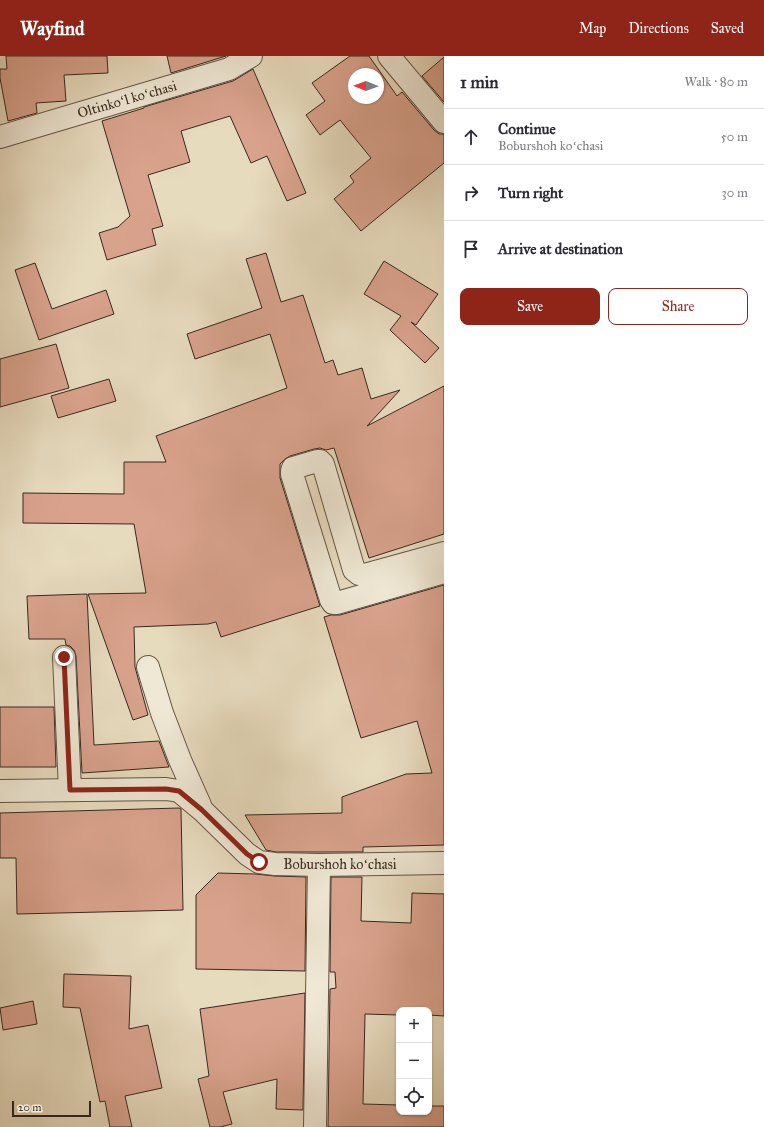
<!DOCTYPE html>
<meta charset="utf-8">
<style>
body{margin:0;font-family:"IM FELL Great Primer",serif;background:#f7f7f7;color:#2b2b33}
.controls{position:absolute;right:12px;bottom:12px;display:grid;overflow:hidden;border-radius:8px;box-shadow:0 1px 3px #0004}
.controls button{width:36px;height:36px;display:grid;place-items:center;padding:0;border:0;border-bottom:1px solid #e1e1e2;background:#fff;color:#2b2b33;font:20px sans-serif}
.compass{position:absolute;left:348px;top:12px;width:36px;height:36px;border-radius:50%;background:#fff;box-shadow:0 1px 3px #0004;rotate:271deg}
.scale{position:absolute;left:12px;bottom:10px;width:79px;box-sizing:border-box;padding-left:4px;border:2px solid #37281d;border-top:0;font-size:11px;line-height:14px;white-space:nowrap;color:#37281d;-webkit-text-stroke:3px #efe8d5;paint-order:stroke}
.stop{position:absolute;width:12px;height:12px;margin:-9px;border:3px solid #8f2418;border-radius:50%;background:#fff}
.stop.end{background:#8f2418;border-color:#fff;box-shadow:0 1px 4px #0008}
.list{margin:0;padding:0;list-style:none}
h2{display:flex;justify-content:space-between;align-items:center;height:52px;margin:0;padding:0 16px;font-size:17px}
h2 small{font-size:13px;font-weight:400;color:#7c7c81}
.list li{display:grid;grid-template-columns:26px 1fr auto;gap:12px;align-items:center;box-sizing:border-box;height:56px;padding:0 16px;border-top:1px solid #e1e1e2}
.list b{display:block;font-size:15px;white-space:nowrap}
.list p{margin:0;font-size:13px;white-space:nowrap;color:#7c7c81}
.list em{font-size:13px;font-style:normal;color:#7c7c81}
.actions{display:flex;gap:8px;padding:12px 16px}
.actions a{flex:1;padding:9px 0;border:1px solid #8f2418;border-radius:8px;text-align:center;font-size:14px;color:#8f2418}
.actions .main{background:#8f2418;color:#fff}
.icon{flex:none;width:22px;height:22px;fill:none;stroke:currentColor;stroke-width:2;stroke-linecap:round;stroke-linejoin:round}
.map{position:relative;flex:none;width:444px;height:1071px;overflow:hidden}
header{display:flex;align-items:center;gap:24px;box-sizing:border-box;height:56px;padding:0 20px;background:#8f2418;color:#fff}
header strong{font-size:19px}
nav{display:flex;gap:22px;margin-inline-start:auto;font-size:14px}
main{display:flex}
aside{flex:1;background:#fff}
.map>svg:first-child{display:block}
</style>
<header>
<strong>Wayfind</strong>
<nav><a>Map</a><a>Directions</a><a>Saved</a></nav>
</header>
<main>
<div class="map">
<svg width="444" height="1071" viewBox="0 0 444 1071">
<rect width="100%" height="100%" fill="#e7dbbe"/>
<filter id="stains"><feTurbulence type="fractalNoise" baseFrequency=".005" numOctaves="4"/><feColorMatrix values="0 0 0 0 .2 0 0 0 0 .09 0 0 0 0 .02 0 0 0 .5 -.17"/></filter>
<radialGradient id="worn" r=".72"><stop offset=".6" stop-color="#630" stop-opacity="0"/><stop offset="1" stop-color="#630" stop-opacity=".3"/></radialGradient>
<g fill="#d9a28d" stroke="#37281d" fill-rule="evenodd">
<path d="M 6,0 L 107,0 L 108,17 L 64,19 L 66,45 L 36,47 L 37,57 L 8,65 L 0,22 L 0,13 L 7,13 Z"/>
<path d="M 167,0 L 226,0 L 171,17 Z"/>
<path d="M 350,0 L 369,0 L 397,40 L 402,36 L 434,74 L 439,78 L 444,78 L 444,107 L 361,175 L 334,143 L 354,126 L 350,120 L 371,102 L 340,64 L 320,79 L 306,59 L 325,45 L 312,27 ZM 354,18 L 378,18 L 378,42 L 354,42 Z"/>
<path d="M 444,1 L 444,46 L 422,20 Z"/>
<path d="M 253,13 L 306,137 L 287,145 L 267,100 L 251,107 L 230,60 L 181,75 L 190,106 L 148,119 L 163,170 L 152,173 L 156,189 L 107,204 L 99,177 L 118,171 L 130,160 L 102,65 L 144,52 L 144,51 L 233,25 Z"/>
<path d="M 266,197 L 281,246 L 303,239 L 325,307 L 333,304 L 338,319 L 362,312 L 371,343 L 400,334 L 367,370 L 444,330 L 444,478 L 369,502 L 334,392 L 326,394 L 320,392 L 314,393 L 290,400 L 285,403 L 280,408 L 280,422 L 320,550 L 221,581 L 216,566 L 208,568 L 134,571 L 135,611 L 148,659 L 133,664 L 88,538 L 146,537 L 134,468 L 23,467 L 23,437 L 124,438 L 124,406 L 166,406 L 156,380 L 287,332 L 270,278 L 195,303 L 187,278 L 262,252 L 246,203 Z"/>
<path d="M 384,205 L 438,238 L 416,269 L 411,266 L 439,292 L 425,307 L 390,274 L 401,260 L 364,238 Z"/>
<path d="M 35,207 L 52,253 L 106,234 L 114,258 L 39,284 L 15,214 Z"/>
<path d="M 56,288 L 69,332 L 0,351 L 0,303 Z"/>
<path d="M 109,323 L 116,345 L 58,362 L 51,340 Z"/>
<path d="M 444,529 L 444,789 L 363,791 L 363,796 L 276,796 L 266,794 L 245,759 L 342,757 L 342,741 L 406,718 L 432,717 L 417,665 L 361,682 L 324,561 L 331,559 L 340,559 Z"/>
<path d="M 87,538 L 94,689 L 159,685 L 169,711 L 82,717 L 76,600 L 74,594 L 70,590 L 66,589 L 65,583 L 29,583 L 27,540 Z"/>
<path d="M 0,651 L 54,651 L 56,711 L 0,711 Z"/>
<path d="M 179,752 L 181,753 L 183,854 L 17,858 L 16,802 L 0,802 L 0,757 Z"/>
<path d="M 218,817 L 255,818 L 275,820 L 306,821 L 305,915 L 196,913 L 196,839 Z"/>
<path d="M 331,821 L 362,821 L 361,865 L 411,867 L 412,837 L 444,838 L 444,960 L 429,959 L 429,954 L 399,954 L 399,959 L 365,958 L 363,1048 L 399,1049 L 399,1056 L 429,1056 L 429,1050 L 444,1050 L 444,1071 L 328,1071 L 330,933 L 336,932 L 335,916 L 330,916 Z"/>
<path d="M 64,918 L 131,920 L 129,973 L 148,969 L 162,1032 L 125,1040 L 132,1071 L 110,1071 L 105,1045 L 100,1046 L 80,952 L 63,951 Z"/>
<path d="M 305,937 L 303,1054 L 276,1053 L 277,1023 L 223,1036 L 232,1068 L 220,1071 L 210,1071 L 198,1023 L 209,1020 L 200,953 Z"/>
<path d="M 33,945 L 37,968 L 3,974 L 0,952 Z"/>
</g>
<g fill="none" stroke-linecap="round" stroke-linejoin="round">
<g stroke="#635545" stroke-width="24">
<g id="minor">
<path d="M 389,0 L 444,66"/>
<path d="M 0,81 L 229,13 L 251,0"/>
<path d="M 444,497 L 364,519 L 359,518 L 354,514 L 323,408 L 320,405 L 317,405 L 293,412 L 292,415 L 292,418 L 331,544 L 333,547 L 337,547 L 444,516"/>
<path d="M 64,601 L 70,734"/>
<path d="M 148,611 L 162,657 L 180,704 L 200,749"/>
<path d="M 0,735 L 166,733 L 179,735 L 202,754 L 247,798 L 259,806 L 275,808 L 319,809 L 444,807"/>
<path d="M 315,1071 L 319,809"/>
</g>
</g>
<use href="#minor" stroke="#efe8d5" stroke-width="22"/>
</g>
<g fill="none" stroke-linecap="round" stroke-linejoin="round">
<path stroke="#8f2418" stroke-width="5" d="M 64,601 L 70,734 L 166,733 L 179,735 L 202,754 L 247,798 L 259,806"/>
</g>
<g text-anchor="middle" stroke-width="4" stroke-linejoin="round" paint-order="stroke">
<g font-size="14" fill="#37281d" stroke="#efe8d5">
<text transform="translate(127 43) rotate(-16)" y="5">Oltinkoʻl koʻchasi</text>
<text x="340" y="813">Boburshoh koʻchasi</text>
</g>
</g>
<rect width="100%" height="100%" filter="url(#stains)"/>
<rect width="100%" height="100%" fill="url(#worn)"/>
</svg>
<div class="controls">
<button>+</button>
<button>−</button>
<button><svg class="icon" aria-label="locate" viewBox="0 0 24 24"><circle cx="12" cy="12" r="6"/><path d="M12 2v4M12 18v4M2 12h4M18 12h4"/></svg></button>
</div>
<svg class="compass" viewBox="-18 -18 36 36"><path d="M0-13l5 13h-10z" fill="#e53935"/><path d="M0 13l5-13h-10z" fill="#7c7c81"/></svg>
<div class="scale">20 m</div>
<div class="stop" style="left:259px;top:806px"></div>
<div class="stop end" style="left:64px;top:601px"></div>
</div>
<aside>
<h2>1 min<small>Walk · 80 m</small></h2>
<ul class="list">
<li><svg class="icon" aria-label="ahead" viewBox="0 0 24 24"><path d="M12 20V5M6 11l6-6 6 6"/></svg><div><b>Continue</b><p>Boburshoh koʻchasi</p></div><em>50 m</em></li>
<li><svg class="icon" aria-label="right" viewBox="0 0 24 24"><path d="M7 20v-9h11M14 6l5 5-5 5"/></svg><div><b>Turn right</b></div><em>30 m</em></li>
<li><svg class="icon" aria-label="arrive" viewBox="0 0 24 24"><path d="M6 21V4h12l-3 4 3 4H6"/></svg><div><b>Arrive at destination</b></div></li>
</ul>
<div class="actions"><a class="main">Save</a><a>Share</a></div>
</aside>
</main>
